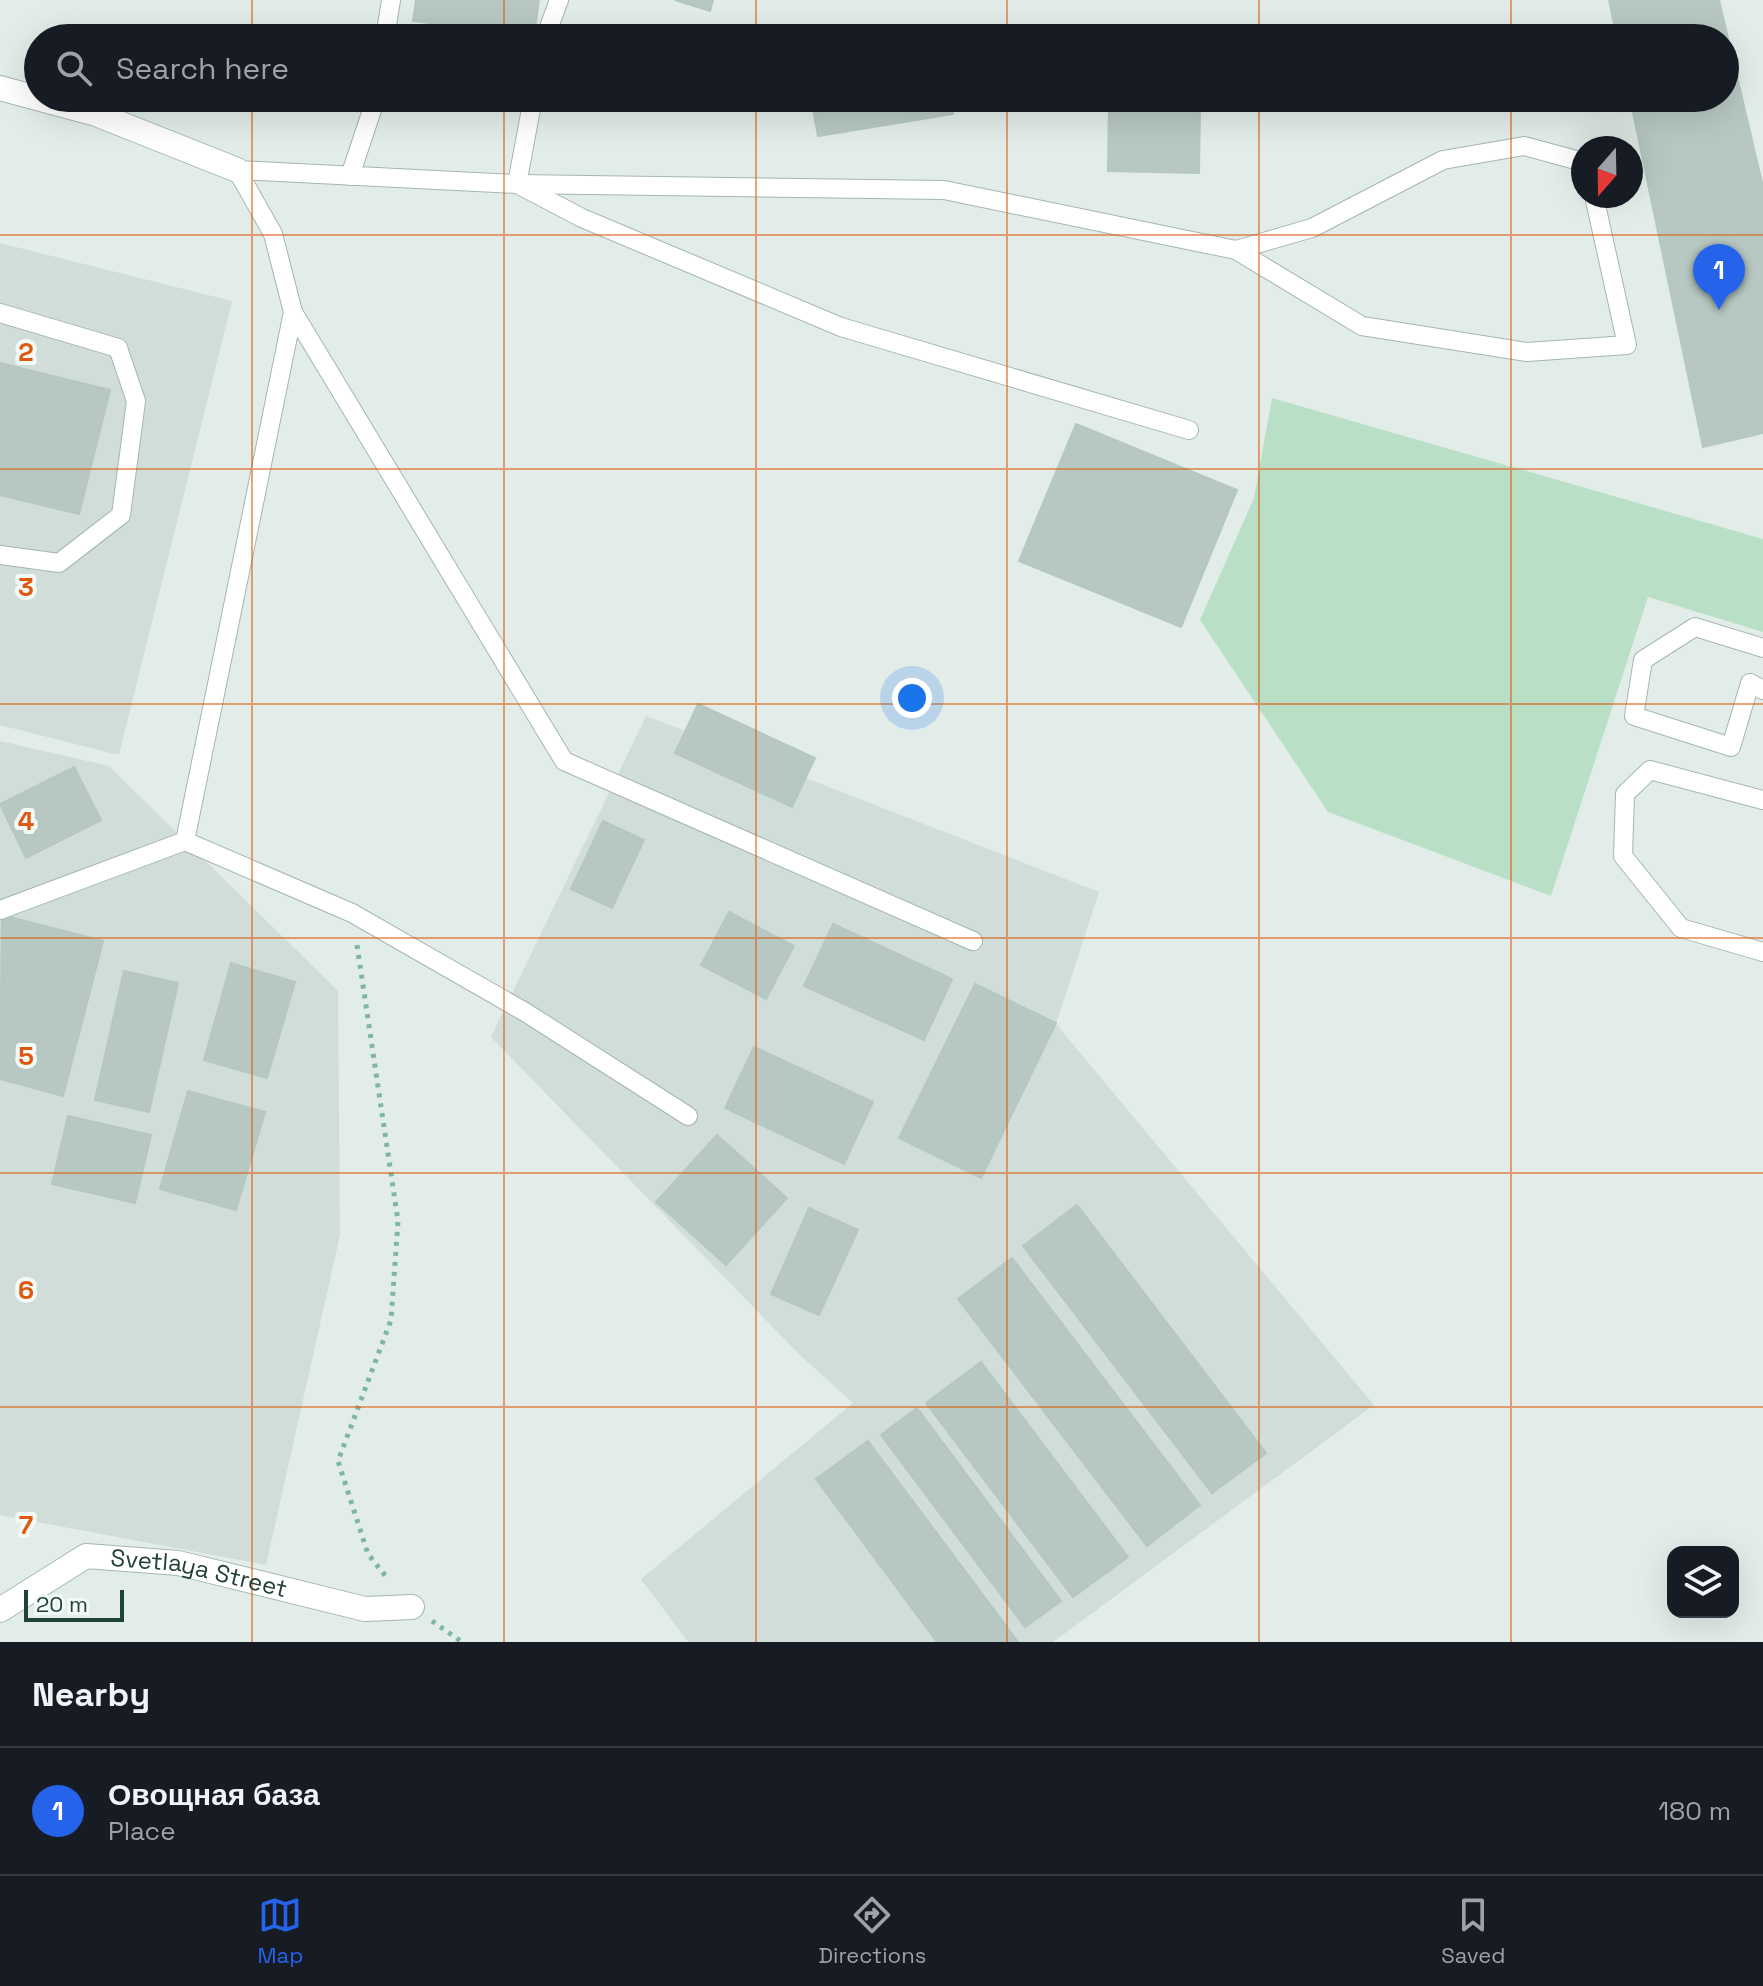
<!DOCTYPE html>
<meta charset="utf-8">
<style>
body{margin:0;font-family:"Space Grotesk",sans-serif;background:#242831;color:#f1f3f6}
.controls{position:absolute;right:24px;bottom:24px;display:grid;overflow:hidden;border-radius:16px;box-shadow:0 8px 32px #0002}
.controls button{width:72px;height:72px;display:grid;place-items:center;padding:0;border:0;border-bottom:2px solid #363941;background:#171b24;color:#f1f3f6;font:40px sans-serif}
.compass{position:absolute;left:1571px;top:136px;width:72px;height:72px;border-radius:50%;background:#171b24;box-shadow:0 8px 32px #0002;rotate:200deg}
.scale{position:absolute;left:24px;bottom:20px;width:100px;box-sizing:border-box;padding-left:8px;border:4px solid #20403a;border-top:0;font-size:22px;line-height:28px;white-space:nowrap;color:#20403a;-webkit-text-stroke:6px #f3f9f7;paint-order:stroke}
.you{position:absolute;left:912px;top:698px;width:28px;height:28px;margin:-20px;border:6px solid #fff;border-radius:50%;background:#1a73e8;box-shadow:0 0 0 12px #1a73e833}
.badge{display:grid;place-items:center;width:52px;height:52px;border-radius:50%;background:#2563eb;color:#fff;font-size:26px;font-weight:700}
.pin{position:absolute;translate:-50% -66px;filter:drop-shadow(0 2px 4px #0008)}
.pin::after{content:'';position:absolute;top:42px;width:28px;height:24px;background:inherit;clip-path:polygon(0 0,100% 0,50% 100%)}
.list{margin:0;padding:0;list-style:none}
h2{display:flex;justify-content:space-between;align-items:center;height:104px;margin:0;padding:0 32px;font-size:34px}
h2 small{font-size:26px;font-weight:400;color:#9ea1a6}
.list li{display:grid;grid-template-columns:52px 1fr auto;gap:24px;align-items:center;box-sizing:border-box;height:128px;padding:0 32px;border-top:2px solid #363941}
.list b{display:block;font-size:30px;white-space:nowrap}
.list p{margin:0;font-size:26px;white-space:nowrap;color:#9ea1a6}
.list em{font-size:26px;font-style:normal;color:#9ea1a6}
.icon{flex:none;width:44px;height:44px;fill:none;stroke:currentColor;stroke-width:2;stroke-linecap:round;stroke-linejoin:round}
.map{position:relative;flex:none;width:1763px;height:1642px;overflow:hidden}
.search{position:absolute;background:#171b24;box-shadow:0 8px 32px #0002;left:24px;right:24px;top:24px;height:88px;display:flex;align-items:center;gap:20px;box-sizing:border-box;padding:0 28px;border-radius:44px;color:#9ea1a6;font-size:30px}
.sheet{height:232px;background:#171b24}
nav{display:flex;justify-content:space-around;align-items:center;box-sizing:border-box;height:112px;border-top:2px solid #363941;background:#171b24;font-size:22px;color:#9ea1a6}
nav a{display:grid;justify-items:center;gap:4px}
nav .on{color:#2563eb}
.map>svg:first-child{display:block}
</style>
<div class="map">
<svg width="1763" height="1642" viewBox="0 0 1763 1642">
<rect width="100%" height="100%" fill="#e2ede9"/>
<g fill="#d0ddd8">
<path d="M 0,243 L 232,301 L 119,755 L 0,725 Z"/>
<path d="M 646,716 L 1099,892 L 1056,1024 L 1374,1405 L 1053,1642 L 688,1642 L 641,1579 L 853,1403 L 800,1355 L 491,1037 Z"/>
<path d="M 0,741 L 109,766 L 338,991 L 340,1235 L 266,1565 L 0,1515 Z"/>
</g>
<path fill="#b9e0c7" d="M 1272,398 L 1763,539 L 1763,632 L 1648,597 L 1551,896 L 1328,812 L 1200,620 L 1254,498 Z"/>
<g fill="#b7c8c2" stroke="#b4c8c1" stroke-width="2">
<path d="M 416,0 L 539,0 L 534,37 L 413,21 Z"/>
<path d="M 675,0 L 713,0 L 710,11 Z"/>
<path d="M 1609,0 L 1719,0 L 1763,187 L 1763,433 L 1703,447 L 1630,98 L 1725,98 L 1725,38 L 1617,38 Z"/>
<path d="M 811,98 L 950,98 L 953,114 L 818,136 Z"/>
<path d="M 1109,105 L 1200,107 L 1199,173 L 1108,171 Z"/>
<path d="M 0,363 L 110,390 L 79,514 L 0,495 Z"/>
<path d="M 1076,424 L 1237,490 L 1181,627 L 1019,561 Z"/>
<path d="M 698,704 L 815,758 L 792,807 L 675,753 Z"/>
<path d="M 74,767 L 101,820 L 26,858 L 0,804 Z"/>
<path d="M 603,821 L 644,840 L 612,908 L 571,889 Z"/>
<path d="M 729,912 L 794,946 L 766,999 L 701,965 Z"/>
<path d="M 2,915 L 103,941 L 63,1096 L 0,1079 Z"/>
<path d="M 833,924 L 952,979 L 924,1040 L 804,986 Z"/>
<path d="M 231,963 L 295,982 L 267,1078 L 204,1060 Z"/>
<path d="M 124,971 L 178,983 L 149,1112 L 95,1100 Z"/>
<path d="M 975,984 L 1056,1023 L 981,1178 L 899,1138 Z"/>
<path d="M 754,1047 L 873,1102 L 844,1164 L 725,1108 Z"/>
<path d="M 188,1091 L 265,1112 L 236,1210 L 160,1189 Z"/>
<path d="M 68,1116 L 151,1135 L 135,1203 L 52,1184 Z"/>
<path d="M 717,1135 L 787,1198 L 726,1265 L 656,1202 Z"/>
<path d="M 1077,1205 L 1266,1453 L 1212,1493 L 1023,1246 Z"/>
<path d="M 809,1208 L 858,1230 L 819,1315 L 771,1294 Z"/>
<path d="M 1012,1258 L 1200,1505 L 1147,1546 L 958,1299 Z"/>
<path d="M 981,1362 L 1128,1557 L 1073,1597 L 926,1403 Z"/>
<path d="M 917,1408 L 1061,1601 L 1025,1627 L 881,1435 Z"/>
<path d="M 868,1441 L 1018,1642 L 937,1642 L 816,1479 Z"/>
</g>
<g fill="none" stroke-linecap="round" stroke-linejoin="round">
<g stroke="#a4b6b1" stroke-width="20">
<g id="lane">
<path d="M 385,38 L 391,0"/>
<path d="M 545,38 L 559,0"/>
<path d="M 533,98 L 517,184 L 582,218 L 841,327 L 1189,430"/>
<path d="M 237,170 L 517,184 L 944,190 L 1236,250 L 1362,326 L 1527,352 L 1627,345 L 1594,196"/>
<path d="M 350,176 L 376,98"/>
<path d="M 1236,250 L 1312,228 L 1443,160 L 1524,146 L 1583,162"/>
<path d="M 293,312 L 564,761 L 973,941"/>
<path d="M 0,313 L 118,348 L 136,401 L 121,515 L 59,563 L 0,555"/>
<path d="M 1763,648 L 1695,627 L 1643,660 L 1634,716 L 1731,747 L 1750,683 L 1763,690"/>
<path d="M 1763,800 L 1650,770 L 1625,794 L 1623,856 L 1681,928 L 1763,952"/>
<path d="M 185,841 L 352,913 L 525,1012 L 688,1116"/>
<path d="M 0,910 L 185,841 L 293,312 L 273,234 L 237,170"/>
</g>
</g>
<g stroke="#a4b6b1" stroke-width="26">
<g id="street">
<path d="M 0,88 L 96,114 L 237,170"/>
<path id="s1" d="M 0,1610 L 86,1556 L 178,1563 L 365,1609 L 412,1607"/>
</g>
</g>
<g stroke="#7fb4a8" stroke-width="5" stroke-dasharray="4 6" stroke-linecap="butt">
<path d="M 357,945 L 398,1221 L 391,1320 L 338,1461 L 368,1554 L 388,1579"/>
<path d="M 432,1621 L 462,1642"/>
</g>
<use href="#lane" stroke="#fff" stroke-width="18"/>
<use href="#street" stroke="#fff" stroke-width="24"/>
</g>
<path fill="none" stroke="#de580e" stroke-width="2" stroke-opacity="0.55" d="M 252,0 L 252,38M 504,0 L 504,38M 756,0 L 756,38M 1007,0 L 1007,38M 1259,0 L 1259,38M 1511,0 L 1511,38M 252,98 L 252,1642M 504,98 L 504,1642M 756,98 L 756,1642M 1007,98 L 1007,1642M 1259,98 L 1259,1642M 1511,98 L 1511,1642M 0,235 L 1763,235M 0,469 L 1763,469M 0,704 L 1763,704M 0,938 L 1763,938M 0,1173 L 1763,1173M 0,1407 L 1763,1407"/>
<g text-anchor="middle" stroke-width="8" stroke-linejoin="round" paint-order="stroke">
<g font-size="24" fill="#20403a" stroke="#f3f9f7">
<text dy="8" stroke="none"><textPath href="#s1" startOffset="216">Svetlaya Street</textPath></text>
</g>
</g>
<g font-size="26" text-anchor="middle" font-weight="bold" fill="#de580e" stroke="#f3f9f7" stroke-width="8" stroke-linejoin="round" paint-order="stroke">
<text x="26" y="361">2</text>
<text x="26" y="596">3</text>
<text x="26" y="830">4</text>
<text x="26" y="1065">5</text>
<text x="26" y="1299">6</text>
<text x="26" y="1534">7</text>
</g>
</svg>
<div class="controls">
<button><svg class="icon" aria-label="layers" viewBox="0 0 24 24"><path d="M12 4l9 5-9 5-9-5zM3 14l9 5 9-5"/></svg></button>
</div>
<svg class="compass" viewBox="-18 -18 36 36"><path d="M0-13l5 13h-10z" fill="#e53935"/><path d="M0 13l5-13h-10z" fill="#9ea1a6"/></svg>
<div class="scale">20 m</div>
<div class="you"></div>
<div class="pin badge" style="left:1719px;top:310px">1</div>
<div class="search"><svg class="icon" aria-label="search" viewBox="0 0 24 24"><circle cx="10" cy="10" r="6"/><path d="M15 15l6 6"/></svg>Search here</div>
</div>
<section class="sheet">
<h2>Nearby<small></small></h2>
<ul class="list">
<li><span class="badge">1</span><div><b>Овощная база</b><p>Place</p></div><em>180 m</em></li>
</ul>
</section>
<nav>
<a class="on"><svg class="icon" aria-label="map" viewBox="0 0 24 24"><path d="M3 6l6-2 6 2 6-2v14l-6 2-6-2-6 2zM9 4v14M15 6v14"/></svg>Map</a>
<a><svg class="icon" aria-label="directions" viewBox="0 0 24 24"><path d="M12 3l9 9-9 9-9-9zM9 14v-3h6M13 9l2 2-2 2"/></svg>Directions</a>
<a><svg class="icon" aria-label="saved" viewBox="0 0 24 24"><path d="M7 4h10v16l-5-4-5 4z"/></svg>Saved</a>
</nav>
